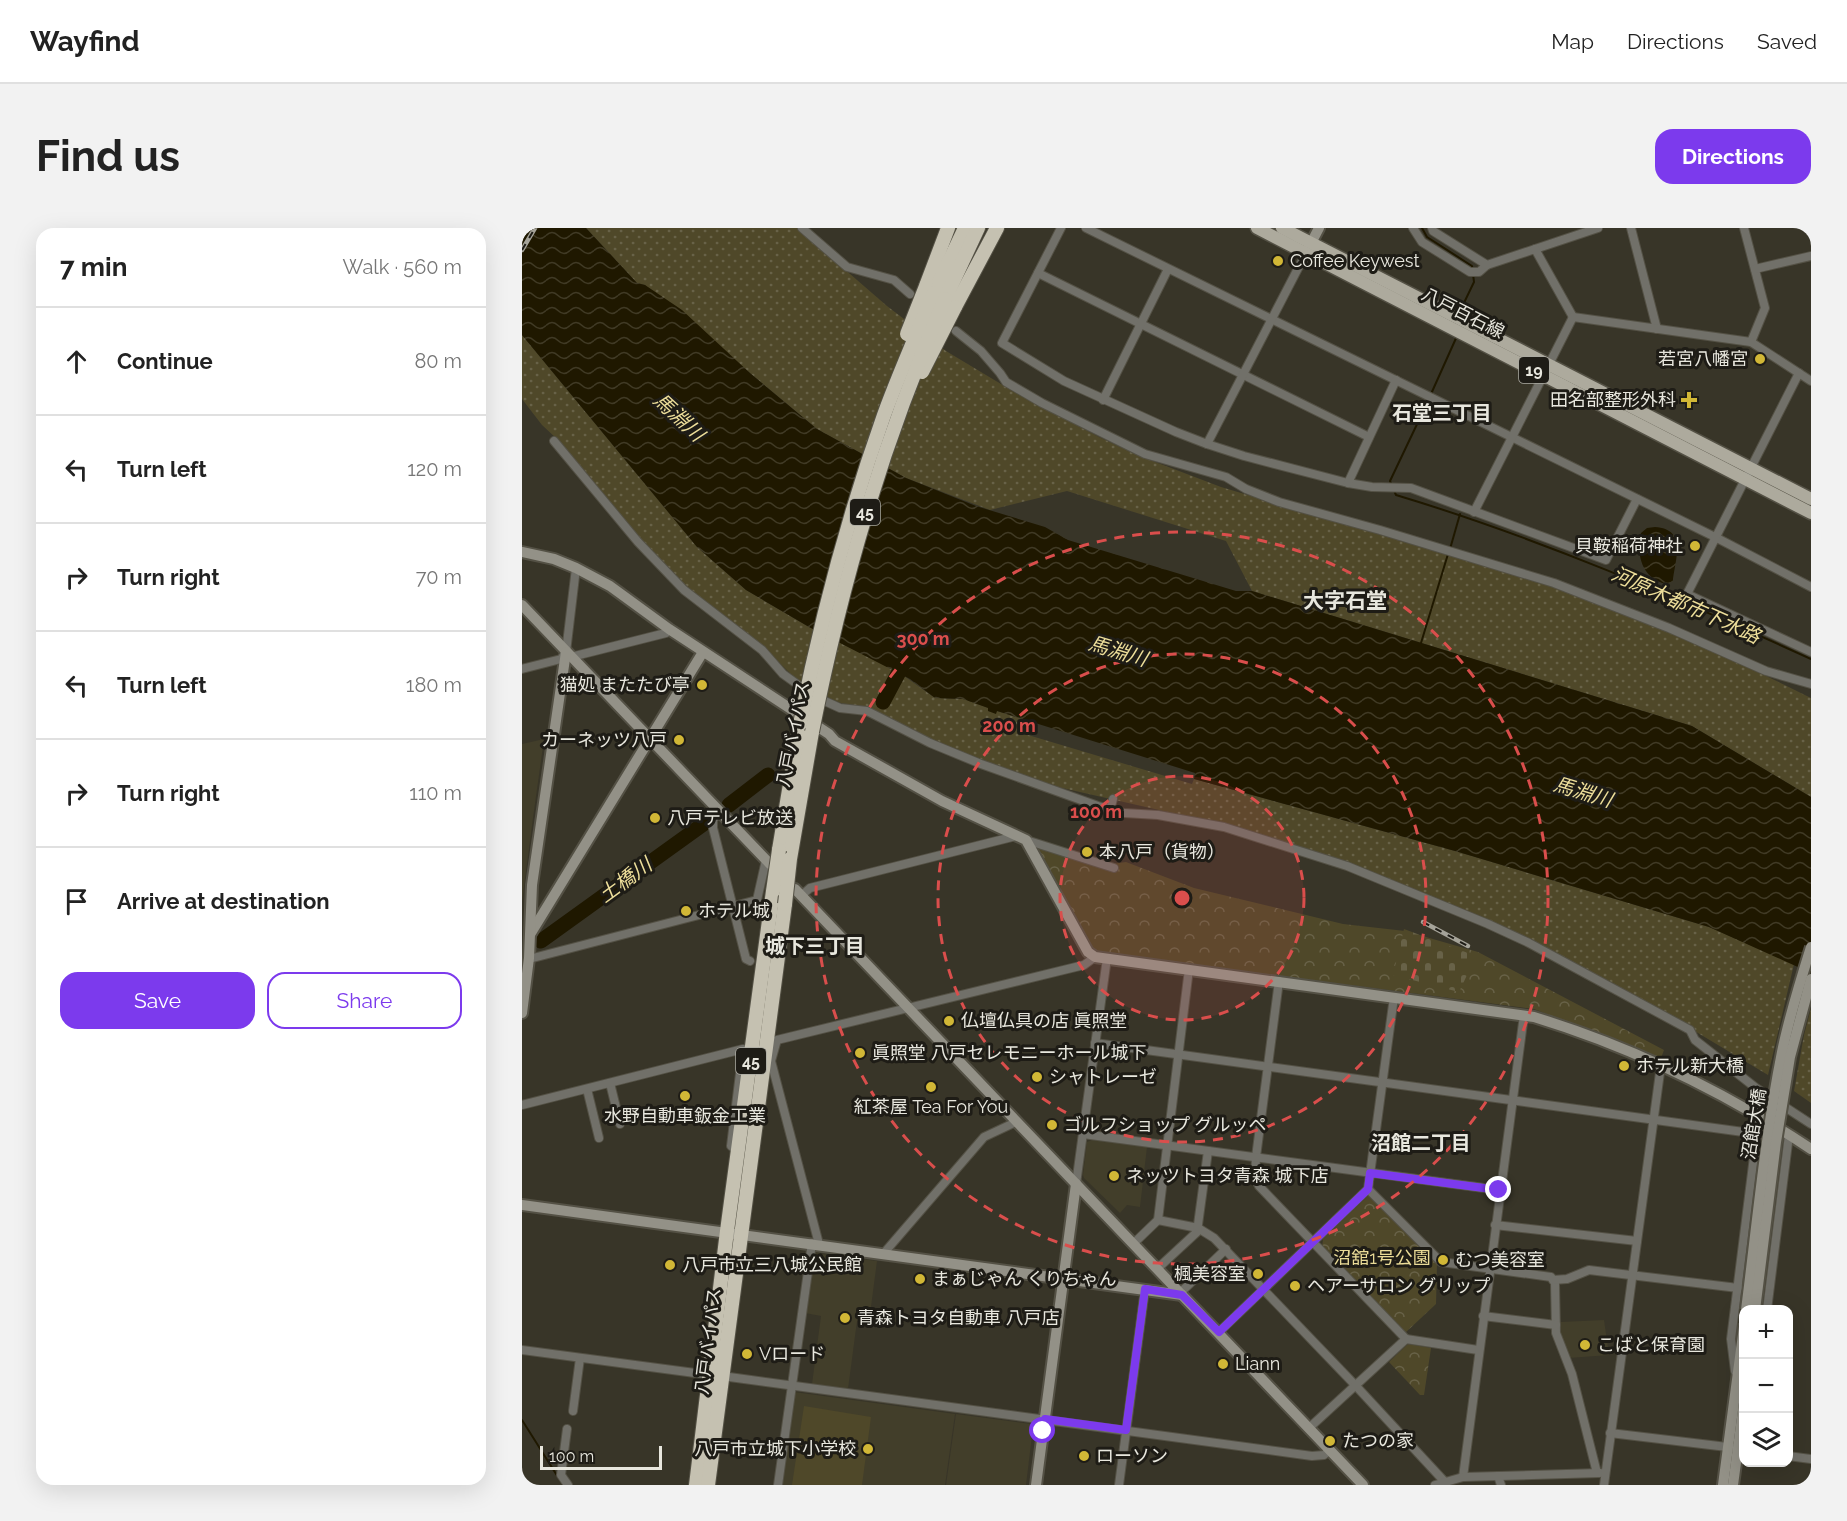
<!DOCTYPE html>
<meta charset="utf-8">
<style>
body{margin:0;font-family:Raleway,"Noto Sans JP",sans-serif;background:#f2f2f2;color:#222}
.controls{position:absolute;right:18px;bottom:18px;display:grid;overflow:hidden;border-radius:12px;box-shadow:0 6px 24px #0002}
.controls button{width:54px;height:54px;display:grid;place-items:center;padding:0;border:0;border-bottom:2px solid #e0e0e0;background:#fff;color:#222;font:30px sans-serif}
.scale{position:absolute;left:18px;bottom:15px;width:122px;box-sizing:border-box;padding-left:6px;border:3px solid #e8e7de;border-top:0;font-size:16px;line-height:21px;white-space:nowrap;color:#e8e7de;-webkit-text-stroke:4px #1e1c16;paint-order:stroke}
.stop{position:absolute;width:18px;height:18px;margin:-14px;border:4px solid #7c3aed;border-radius:50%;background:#fff}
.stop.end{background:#7c3aed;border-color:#fff;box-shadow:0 2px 6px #0008}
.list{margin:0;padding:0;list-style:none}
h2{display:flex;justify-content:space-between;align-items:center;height:78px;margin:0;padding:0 24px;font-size:26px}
h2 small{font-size:20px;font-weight:400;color:#767676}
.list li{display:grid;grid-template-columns:39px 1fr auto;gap:18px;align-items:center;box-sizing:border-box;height:108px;padding:0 24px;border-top:2px solid #e0e0e0}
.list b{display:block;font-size:22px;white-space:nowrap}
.list em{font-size:20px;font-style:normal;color:#767676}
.actions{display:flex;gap:12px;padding:18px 24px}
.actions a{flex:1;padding:14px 0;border:2px solid #7c3aed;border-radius:18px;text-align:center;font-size:21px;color:#7c3aed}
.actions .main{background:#7c3aed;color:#fff}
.icon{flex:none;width:33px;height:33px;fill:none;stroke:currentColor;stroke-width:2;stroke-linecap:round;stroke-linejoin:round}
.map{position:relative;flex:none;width:1289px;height:1257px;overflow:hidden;border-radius:18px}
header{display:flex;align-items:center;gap:36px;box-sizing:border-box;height:84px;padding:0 30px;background:#fff;border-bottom:2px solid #e0e0e0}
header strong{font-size:28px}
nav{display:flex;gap:33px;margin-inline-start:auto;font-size:21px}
.intro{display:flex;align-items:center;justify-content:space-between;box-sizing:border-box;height:144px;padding:0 36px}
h1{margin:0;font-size:42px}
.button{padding:15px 27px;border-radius:18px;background:#7c3aed;color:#fff;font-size:21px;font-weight:700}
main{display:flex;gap:36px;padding:0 36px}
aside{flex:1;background:#fff;border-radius:18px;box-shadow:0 6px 24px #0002}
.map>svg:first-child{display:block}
</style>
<header>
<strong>Wayfind</strong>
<nav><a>Map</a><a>Directions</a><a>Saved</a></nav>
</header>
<div class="intro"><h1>Find us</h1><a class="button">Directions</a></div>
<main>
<aside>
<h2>7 min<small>Walk · 560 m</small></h2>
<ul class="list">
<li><svg class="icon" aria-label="ahead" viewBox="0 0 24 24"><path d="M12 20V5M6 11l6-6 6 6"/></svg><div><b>Continue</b></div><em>80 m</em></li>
<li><svg class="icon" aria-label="left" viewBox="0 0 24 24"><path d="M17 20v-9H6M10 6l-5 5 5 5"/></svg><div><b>Turn left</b></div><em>120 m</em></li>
<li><svg class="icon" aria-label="right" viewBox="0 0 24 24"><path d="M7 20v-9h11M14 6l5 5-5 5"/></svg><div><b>Turn right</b></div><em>70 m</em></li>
<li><svg class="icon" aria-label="left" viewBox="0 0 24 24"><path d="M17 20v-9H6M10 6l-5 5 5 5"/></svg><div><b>Turn left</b></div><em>180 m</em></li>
<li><svg class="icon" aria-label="right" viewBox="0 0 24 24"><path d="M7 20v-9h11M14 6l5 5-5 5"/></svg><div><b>Turn right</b></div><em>110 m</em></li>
<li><svg class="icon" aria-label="arrive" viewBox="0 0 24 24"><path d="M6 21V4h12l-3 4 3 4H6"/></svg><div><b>Arrive at destination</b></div></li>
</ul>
<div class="actions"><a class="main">Save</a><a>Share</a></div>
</aside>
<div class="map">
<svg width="1289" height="1257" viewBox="0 0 1289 1257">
<defs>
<pattern id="grass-dots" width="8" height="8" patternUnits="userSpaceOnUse" patternTransform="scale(1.5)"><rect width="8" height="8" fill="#4f4829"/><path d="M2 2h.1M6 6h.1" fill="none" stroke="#686248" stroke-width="1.8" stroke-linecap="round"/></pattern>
<pattern id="forest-crowns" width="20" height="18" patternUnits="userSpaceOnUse" patternTransform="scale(1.5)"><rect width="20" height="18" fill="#4f4829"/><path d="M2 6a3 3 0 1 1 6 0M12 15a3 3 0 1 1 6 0" fill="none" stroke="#686248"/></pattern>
<pattern id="cemetery-stones" width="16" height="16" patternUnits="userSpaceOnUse" patternTransform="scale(1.5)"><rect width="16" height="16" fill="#4f4829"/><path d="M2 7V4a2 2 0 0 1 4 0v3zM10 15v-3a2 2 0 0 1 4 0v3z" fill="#686248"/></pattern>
<pattern id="water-waves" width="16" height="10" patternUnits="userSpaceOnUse" patternTransform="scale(1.5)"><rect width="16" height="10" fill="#1f1800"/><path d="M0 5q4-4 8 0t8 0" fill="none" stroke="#403a25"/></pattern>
</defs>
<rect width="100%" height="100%" fill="#383528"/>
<g fill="#423e2a">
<path d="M 22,511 L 11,590 L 0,674 L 0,516 Z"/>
<path d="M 570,912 L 625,919 L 618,979 L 605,977 L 598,985 L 562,950 L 561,947 L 565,914 Z"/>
<path d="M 291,1025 L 355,1033 L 347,1094 L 335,1093 L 326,1161 L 290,1156 L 299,1088 L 283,1085 Z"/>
<path d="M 1082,1092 L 1087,1127 L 1047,1130 L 1037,1107 L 1038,1094 Z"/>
<path d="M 272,1164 L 433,1186 L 423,1257 L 260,1257 Z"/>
<path d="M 434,1186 L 509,1196 L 511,1199 L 504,1257 L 424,1257 Z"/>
</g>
<g fill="url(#grass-dots)">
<path d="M 64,0 L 275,0 L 365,78 L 424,123 L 494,165 L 577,209 L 615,227 L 699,259 L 1026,357 L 1144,403 L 1226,439 L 1289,470 L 1289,569 L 1170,498 L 730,363 L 704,313 L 545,263 L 468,282 L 384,250 L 295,201 L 123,57 L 115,55 Z"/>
<path d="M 0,107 L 175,319 L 224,362 L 287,399 L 378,445 L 413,470 L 441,471 L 467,480 L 466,483 L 473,485 L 475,483 L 500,491 L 496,504 L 670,556 L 672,551 L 933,623 L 1187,699 L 1272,736 L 1246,847 L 1121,772 L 1008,713 L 863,649 L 786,621 L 703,597 L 527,557 L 409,512 L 344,479 L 319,475 L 309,471 L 274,451 L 241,419 L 164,360 L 118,313 L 34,210 L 20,197 L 0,171 Z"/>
<path d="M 1289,780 L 1289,875 L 1272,863 L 1282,807 Z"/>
</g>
<g fill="url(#forest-crowns)">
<path d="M 518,619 L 590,636 L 604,634 L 672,660 L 821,696 L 883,703 L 956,724 L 1142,822 L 1139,830 L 1012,781 L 577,724 L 570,719 L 514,624 Z"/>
<path d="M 846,968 L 849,968 L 915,1035 L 914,1076 L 883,1105 L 800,1020 L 801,1011 Z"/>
<path d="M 886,1116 L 909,1120 L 902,1167 L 898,1167 L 867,1134 Z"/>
</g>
<path fill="url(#cemetery-stones)" d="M 882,701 L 954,728 L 937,764 L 871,747 Z"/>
<path fill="#4f4829" d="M 282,1178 L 349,1189 L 340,1257 L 270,1257 Z"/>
<g fill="url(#water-waves)">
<path d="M 0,0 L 64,0 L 115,55 L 123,57 L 160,82 L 229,146 L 295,201 L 384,250 L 454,278 L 523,299 L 546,312 L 714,363 L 730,363 L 1170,498 L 1289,569 L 1289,745 L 1187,699 L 933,623 L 672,551 L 673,545 L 475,483 L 474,486 L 466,483 L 466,480 L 441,471 L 413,470 L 388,451 L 287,399 L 224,362 L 175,319 L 0,107 Z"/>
<path d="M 1133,299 C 1166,301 1153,332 1151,353 L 1144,356 C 1120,350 1114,328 1119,305 L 1125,300 Z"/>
</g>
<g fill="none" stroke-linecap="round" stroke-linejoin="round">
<g stroke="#1f1800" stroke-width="2">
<path d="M 900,0 L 905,9 L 950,38 L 952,54 L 940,79 L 939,88"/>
<path d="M 909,166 L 935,108"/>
<path d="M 907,171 L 868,253 L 874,267 C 1017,310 1153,369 1289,431"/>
<path d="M 928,321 L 938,286"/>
<path d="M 899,415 L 926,326"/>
<path d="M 0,1192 L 41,1257"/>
</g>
<g stroke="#1f1800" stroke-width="15">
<path d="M 361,474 L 386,427"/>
<path d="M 207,577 L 246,547"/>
<path d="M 19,713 L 187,592"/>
</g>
<g stroke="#545145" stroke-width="10">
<g id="street">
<path d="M 280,0 L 325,39 L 372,52 L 388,66"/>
<path d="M 539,0 L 480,115 L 542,153 L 654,204 L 685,216 L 722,228 L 826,255 L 850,259 L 889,260 L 1084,332 L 1115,271"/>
<path d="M 564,0 L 1193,309 L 1289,359"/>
<path d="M 891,0 L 900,14 L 948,44 L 957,44 L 965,37"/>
<path d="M 910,0 L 911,3 L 965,37 L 1076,0"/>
<path d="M 1109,0 L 1135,101"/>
<path d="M 1222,0 L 1243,80 L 1229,114"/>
<path d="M 1013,21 L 1051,89"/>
<path d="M 1233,41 L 1289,28"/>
<path d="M 516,45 L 847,209"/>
<path d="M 434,103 L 459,123 L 478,145 L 484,154 L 520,175 L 623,226 L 704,249 L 724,261 L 757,274 L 858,302 L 1032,355 L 1147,400 L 1244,443 L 1289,456"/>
<path d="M 1277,145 L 1165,366 L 1289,424"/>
<path d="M 581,172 L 646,41"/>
<path d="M 32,213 L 116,314 L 162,362 L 240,422 L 261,446 L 286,464"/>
<path d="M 685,216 L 784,25"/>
<path d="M 826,255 L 874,152"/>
<path d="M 952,284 L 1051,89 L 1229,114 L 1289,153"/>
<path d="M 49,429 L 144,405 L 147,401"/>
<path d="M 0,441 L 39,431 L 44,424 L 54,340"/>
<path d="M 296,470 L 318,480 L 345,483 L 408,515 L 459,536 L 576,578 L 602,585 L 636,587 L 702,599 L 825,638 L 966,696 L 1007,715 L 1168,802 L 1173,812 L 1234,860 L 1289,896"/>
<path d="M 588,582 L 591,571"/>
<path d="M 197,583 L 191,592 L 191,600 L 224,731 L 228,733"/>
<path d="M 504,612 L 592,640"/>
<path d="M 279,668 L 288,660 L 494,608"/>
<path d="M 7,731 L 235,672 L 244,632"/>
<path d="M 757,753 L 734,929 L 733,950 L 737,958 L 884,1111"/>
<path d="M 573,815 L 1236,906"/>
<path d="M 88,855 L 98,896"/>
<path d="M 65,861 L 77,910"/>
<path d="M 0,877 L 221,821 L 209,918 L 216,923"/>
<path d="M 561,906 L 977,962"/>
<path d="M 554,956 L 585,730"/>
<path d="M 846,961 L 919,1034 L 1029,1049 L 1033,1055 L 1034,1105 L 1050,1146 L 1075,1245"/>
<path d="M 636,992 L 676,1000 L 692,1010 L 834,1158 L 922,1253"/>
<path d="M 973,997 L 1115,1013"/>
<path d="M 297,1016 L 249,833 L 255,812 L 562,737 L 573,729"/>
<path d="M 611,1016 L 636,992 L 667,741"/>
<path d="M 362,1025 L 462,909 L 494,894"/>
<path d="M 635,1041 L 675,1004 L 686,923"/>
<path d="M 1031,1052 L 1045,1051 L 1067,1042 L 1216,1060"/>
<path d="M 658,1065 L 704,1021"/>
<path d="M 1245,1082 L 1267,907"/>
<path d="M 961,1088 L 1034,1097"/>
<path d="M 697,1104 L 846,961 L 872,769"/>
<path d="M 0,1122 L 188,1147"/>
<path d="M 1213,1143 L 1209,1111 L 1237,889"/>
<path d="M 200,1148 L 790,1228 L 802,1227 L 808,1222"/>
<path d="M 51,1183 L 58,1130"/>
<path d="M 787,1200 L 884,1111 L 956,1122"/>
<path d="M 45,1201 L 39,1247 L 46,1257"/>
<path d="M 1088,1205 L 1222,1221"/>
<path d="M 1266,1228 L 1289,1231"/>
<path d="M 976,1248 L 979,1257"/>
<path d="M 941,1249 L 1002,787"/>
<path d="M 256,1257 L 290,1015"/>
<path d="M 597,1257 L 623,1061"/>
<path d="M 913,1257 L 941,1249 L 1078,1245"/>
<path d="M 1082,1257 L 1139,837"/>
</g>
</g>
<g stroke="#545145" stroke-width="14">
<g id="secondary">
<path d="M 786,21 L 797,0"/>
<path d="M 0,324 L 32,331 L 54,340 L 88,358 L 147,401 L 307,506 L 313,513 L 420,573 L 504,612 L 566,724 L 573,729 L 1012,789 C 1110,819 1203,864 1289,921"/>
<path d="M 0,377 L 248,636"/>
<path d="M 273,661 L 841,1257"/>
<path d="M 9,705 L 181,424"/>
<path d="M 0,785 L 7,730 L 10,657 L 44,424"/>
<path d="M 0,977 L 660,1067"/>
<path d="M 514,1257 L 554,956"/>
<path d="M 1201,1257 L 1222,1099"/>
<path d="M 1211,1257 L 1222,1175"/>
</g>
</g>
<g stroke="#545145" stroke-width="15">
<g id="primary">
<path d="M 735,0 L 1289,285"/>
<path d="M 760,0 L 1289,271"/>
</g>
</g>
<g stroke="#545145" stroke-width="16">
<g id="highway">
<path d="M 404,58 L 426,0"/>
<path d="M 412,65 L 443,0"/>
<path d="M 423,71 L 456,0"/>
<path d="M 433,79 L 475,0"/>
<path d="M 257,622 L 278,496"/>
<path d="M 268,631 L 290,504"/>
<path d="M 174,1257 L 205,1003 L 251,663"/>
<path d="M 186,1257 L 263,676"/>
</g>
</g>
<use href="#street" stroke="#717069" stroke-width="8"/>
<use href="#secondary" stroke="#939187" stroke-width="10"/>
<use href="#primary" stroke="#adaa9d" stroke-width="12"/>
<use href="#highway" stroke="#c5c1b1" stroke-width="14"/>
<g stroke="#a5a399" stroke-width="4.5">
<g id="rail">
<path d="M 0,22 L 13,0"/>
<path d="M 901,694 L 946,718"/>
</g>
</g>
<use href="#rail" stroke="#1e1c16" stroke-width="2" stroke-dasharray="7" stroke-linecap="butt"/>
<g stroke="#545145" stroke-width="14" stroke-linecap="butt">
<g id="secondary-bridge">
<path d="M 1224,1082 C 1235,996 1243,909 1260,824 C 1267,789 1278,754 1289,719"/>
<path d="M 1233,1082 L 1254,914 L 1268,829 L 1289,751"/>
</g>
</g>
<g stroke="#545145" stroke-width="16" stroke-linecap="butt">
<g id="highway-bridge">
<path d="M 385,106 L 404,58"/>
<path d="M 400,144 L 433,79"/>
<path d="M 278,496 C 299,391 326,288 362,187 C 377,146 395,105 412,65"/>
<path d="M 290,504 C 320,352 361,213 423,71"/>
<path d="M 251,663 L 257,622"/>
<path d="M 263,676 L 268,631"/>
</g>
</g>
<use href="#secondary-bridge" stroke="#939187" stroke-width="10"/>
<use href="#highway-bridge" stroke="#c5c1b1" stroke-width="14"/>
</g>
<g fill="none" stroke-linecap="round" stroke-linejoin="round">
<path stroke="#7c3aed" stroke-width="8" d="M 521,1203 L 523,1191 L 604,1202 L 623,1061 L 660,1067 L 697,1104 L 846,961 L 848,945 L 977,962"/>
</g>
<circle cx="660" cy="670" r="122" fill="#da4e4c" fill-opacity=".12"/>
<g fill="none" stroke="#da4e4c" stroke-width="3" stroke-dasharray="10 8">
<circle cx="660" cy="670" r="122"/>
<circle cx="660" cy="670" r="244"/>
<circle cx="660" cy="670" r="366"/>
</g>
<g fill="#d1b736" stroke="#1e1c16" stroke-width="2">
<circle cx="756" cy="33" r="6"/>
<circle cx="1238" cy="131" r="6"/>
<path d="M1164 163h6v6h6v6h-6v6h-6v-6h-6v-6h6z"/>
<circle cx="1173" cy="318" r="6"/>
<circle cx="180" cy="457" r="6"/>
<circle cx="157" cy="512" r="6"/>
<circle cx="133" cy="590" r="6"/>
<circle cx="565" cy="624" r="6"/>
<circle cx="164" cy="683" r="6"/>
<circle cx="427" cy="793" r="6"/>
<circle cx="338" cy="825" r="6"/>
<circle cx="1102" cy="838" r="6"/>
<circle cx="515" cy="849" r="6"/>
<circle cx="409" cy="859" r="6"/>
<circle cx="163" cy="868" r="6"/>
<circle cx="530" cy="897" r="6"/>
<circle cx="592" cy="948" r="6"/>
<circle cx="921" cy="1032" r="6"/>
<circle cx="148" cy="1037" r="6"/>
<circle cx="736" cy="1046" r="6"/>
<circle cx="398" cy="1051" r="6"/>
<circle cx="773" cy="1058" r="6"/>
<circle cx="323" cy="1090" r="6"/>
<circle cx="1063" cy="1117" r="6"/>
<circle cx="225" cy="1126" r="6"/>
<circle cx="701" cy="1136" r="6"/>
<circle cx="808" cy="1213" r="6"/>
<circle cx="346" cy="1221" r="6"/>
<circle cx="562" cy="1228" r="6"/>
</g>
<g text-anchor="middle" stroke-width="6" stroke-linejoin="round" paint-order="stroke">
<g fill="#1e1c16" stroke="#abaaa2" stroke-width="1.5">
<rect x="997" y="129" width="30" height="26" rx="4.5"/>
<rect x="328" y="271" width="30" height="26" rx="4.5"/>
<rect x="214" y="820" width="30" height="26" rx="4.5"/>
</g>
<g font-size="16" font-weight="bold" fill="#e8e7de">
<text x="1012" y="148">19</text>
<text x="343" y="290">45</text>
<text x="229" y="839">45</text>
</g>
<g font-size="18" fill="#e8e7de" stroke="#1e1c16" text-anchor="start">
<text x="768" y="39">Coffee Keywest</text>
<text x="1226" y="137" text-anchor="end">若宮八幡宮</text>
<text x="1154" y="178" text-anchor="end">田名部整形外科</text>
<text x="1161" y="324" text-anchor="end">貝鞍稲荷神社</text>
<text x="168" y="463" text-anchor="end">猫処 またたび亭</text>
<text x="145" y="518" text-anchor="end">カーネッツ八戸</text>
<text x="145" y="596">八戸テレビ放送</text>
<text x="577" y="630">本八戸（貨物）</text>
<text x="176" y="689">ホテル城</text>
<text x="439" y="799">仏壇仏具の店 眞照堂</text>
<text x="350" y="831">眞照堂 八戸セレモニーホール城下</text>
<text x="1114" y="844">ホテル新大橋</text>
<text x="527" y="855">シャトレーゼ</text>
<text x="409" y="885" text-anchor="middle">紅茶屋 Tea For You</text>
<text x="163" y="894" text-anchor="middle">水野自動車鈑金工業</text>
<text x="542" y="903">ゴルフショップ グルッペ</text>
<text x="604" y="954">ネッツトヨタ青森 城下店</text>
<text x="933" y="1038">むつ美容室</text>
<text x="160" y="1043">八戸市立三八城公民館</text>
<text x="724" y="1052" text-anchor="end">楓美容室</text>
<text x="410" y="1057">まぁじゃん くりちゃん</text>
<text x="785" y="1064">ヘアーサロン グリップ</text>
<text x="335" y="1096">青森トヨタ自動車 八戸店</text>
<text x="1075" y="1123">こばと保育園</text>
<text x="237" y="1132">Vロード</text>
<text x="713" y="1142">Liann</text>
<text x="820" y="1219">たつの家</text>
<text x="334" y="1227" text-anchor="end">八戸市立城下小学校</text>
<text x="574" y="1234">ローソン</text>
</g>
<g font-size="18" fill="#e8e7de" stroke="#1e1c16">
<text transform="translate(941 85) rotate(27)" y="6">八戸百石線</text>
<text transform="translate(271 506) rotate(-79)" y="6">八戸バイパス</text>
<text transform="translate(1232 896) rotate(-81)" y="6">沼館大橋</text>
<text transform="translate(186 1113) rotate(-83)" y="6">八戸バイパス</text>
</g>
<g font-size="18" fill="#eadb97" stroke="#1e1c16">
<text x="860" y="1036">沼舘1号公園</text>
</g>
<g font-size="20" font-weight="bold" fill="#e8e7de" stroke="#1e1c16">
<text x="920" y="192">石堂三丁目</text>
<text x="293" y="725">城下三丁目</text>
<text x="899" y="922">沼館二丁目</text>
</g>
<g font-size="20" font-style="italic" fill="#edde9a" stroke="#1e1c16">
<text transform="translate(157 189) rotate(43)" y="7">馬淵川</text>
<text transform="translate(1164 377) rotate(24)" y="7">河原木都市下水路</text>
<text transform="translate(596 423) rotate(17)" y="7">馬淵川</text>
<text transform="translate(1061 564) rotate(17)" y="7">馬淵川</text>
<text transform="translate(103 652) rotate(-36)" y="7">土橋川</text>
</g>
<g font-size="21" font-weight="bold" fill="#e8e7de" stroke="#1e1c16">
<text x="823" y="380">大字石堂</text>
</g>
</g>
<circle cx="660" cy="670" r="9" fill="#da4e4c" stroke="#1e1c16" stroke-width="3"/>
<g font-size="18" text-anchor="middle" font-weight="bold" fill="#da4e4c" stroke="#1e1c16" stroke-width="6" stroke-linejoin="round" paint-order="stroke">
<text x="401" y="417">300 m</text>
<text x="487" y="504">200 m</text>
<text x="574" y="590">100 m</text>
</g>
</svg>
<div class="controls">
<button>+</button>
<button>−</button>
<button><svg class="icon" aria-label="layers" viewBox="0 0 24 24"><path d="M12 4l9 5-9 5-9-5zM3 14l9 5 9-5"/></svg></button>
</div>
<div class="scale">100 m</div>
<div class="stop" style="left:521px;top:1203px"></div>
<div class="stop end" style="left:977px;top:962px"></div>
</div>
</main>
